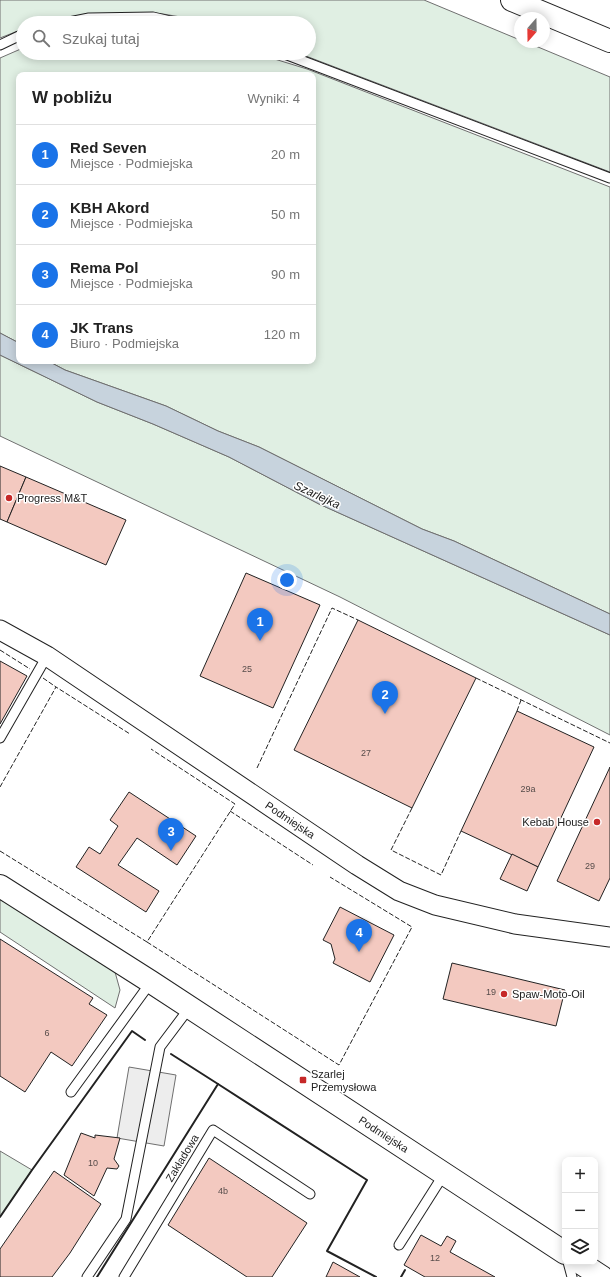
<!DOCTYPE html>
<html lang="pl">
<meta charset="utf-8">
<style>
body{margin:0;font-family:Arial,sans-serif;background:#f6f6f6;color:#222}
.controls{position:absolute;right:12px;bottom:12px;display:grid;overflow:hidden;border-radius:8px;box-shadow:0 2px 10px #0003}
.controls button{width:36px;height:36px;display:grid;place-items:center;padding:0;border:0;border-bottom:1px solid #e0e0e0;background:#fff;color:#222;font:20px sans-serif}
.compass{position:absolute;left:514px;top:12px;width:36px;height:36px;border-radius:50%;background:#fff;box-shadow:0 2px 10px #0003;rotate:200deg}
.you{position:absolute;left:287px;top:580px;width:14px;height:14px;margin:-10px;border:3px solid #fff;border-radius:50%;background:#1a73e8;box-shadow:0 0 0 6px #1a73e833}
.badge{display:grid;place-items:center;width:26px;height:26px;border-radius:50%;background:#1a73e8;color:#fff;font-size:13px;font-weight:700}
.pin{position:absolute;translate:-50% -33px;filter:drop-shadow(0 1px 2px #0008)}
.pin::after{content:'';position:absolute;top:21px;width:14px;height:12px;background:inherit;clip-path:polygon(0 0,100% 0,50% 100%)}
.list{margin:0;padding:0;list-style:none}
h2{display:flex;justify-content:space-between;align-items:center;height:52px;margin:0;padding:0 16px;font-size:17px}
h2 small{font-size:13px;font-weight:400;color:#767676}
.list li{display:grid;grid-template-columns:26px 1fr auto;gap:12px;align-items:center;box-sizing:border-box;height:60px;padding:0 16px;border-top:1px solid #e0e0e0}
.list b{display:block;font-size:15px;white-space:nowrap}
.list p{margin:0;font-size:13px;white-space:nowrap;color:#767676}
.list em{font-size:13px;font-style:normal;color:#767676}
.icon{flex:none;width:22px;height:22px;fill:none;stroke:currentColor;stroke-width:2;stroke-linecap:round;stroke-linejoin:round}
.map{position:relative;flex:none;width:610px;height:1277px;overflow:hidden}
.search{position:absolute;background:#fff;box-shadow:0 2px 10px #0003;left:16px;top:16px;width:300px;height:44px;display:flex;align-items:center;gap:10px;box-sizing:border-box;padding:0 14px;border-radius:22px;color:#767676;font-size:15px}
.panel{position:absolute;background:#fff;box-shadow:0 2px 10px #0003;left:16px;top:72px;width:300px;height:292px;border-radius:8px}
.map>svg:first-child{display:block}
</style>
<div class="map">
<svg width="610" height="1277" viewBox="0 0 610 1277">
<rect width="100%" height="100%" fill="#fff"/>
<g fill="#e0efe3" stroke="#6f6f6f">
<path d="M 0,0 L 424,0 L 520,40 L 520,42 L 526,42 L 610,77 L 610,172 L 298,53 L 309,53 L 309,23 L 216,23 L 163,14 L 119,13 L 69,17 L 43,23 L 23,23 L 23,29 L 0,38 Z"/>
<path d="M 23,48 L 23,53 L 255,53 L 307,69 L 610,187 L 610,614 L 454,541 L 422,529 L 259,447 L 218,431 L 166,406 L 65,370 L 48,361 L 313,361 L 313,75 L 19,75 L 19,343 L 0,333 L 0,58 Z"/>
<path d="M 0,355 L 97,402 L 153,424 L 229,457 L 319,504 L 610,635 L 610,735 L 340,597 L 0,436 Z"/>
<path d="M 0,900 L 13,905 L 115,972 L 120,990 L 115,1008 L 0,932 Z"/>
<path d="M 0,1151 L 32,1170 L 0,1217 Z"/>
</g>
<path fill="#ededed" stroke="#6f6f6f" d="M 129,1067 L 176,1075 L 164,1146 L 117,1138 Z"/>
<path fill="#c7d3dd" stroke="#6f6f6f" d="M 0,333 L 19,343 L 19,361 L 48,361 L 65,370 L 166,406 L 218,431 L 259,447 L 422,529 L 454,541 L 610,614 L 610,635 L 319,504 L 229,457 L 153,424 L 97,402 L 0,355 Z"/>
<g fill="#f3c9c0" stroke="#222">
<path d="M 0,466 L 26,477 L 7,522 L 0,519 Z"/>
<path d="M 26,477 L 126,520 L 106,565 L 7,522 Z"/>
<path d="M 246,573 L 320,605 L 273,708 L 200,676 Z"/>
<path d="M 358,620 L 476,678 L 412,808 L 294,750 Z"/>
<path d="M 0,661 L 27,676 L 0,724 Z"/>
<path d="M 517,711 L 594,747 L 538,867 L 461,831 Z"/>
<path d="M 610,767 L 610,878 L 599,901 L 557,881 Z"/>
<path d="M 129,792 L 196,836 L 177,865 L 137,838 L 118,865 L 159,891 L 146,912 L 76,867 L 89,847 L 100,854 L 118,826 L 110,820 Z"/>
<path d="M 512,854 L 538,867 L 527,891 L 500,879 Z"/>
<path d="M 340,907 L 394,935 L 370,982 L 333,963 L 335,959 L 331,944 L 323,940 Z"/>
<path d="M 0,939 L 93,998 L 89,1004 L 107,1015 L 72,1066 L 51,1052 L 25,1092 L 0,1076 Z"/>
<path d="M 452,963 L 565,990 L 556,1026 L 443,999 Z"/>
<path d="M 81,1133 L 95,1138 L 95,1135 L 120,1138 L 114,1159 L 119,1166 L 117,1169 L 107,1168 L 94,1196 L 64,1175 Z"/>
<path d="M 209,1158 L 307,1223 L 272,1277 L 247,1277 L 168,1225 Z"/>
<path d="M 54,1171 L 101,1204 L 70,1253 L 52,1277 L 0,1277 L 0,1249 Z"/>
<path d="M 421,1235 L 441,1246 L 447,1236 L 456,1241 L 450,1252 L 495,1277 L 425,1277 L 404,1265 Z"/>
<path d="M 333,1262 L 360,1277 L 326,1277 Z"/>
</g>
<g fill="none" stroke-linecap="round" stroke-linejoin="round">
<g stroke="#222" stroke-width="11">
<g id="service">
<path d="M 64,23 L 89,18 L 153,17 L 179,23"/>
<path d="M 0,45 L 23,34"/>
<path d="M 282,53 L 610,178"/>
<path d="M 0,738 L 47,656"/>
<path d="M 71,1092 L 151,982"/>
<path d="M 399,1245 L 444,1174"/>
<path d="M 568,1262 L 572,1277"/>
<path d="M 87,1277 L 126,1219 L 160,1047 L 190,1007"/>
<path d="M 124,1277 L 213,1130 L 310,1194"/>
</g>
</g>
<g stroke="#222" stroke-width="21">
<g id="minor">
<path id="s1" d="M 0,630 L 47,656 L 357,865 L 399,891 L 435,905 L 515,924 L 610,937"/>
</g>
</g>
<g stroke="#222" stroke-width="24">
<g id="primary">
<path id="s2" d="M 0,886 L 151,982 L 565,1253"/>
<path d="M 579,1262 L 602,1277"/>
</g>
</g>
<g stroke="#222" stroke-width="24">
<path id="motorway" d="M 512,0 L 610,41"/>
</g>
<use href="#service" stroke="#fff" stroke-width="9"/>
<use href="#minor" stroke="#fff" stroke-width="19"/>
<use href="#primary" stroke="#fff" stroke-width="22"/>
<use href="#motorway" stroke="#fff" stroke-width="22"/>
<g stroke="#222" stroke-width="1" stroke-dasharray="5 2" stroke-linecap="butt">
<path d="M 0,650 L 30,669"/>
<path d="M 43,678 L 56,687"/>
<path d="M 476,678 L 610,743"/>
<path d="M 517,711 L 521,700"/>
<path d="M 257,768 L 332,608 L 358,620"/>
<path d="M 0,787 L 56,687 L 130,734"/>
<path d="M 412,808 L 391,850 L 441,875 L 461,831"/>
<path d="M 230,811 L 313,865"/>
<path d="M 0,851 L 147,942 L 235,804 L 151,749"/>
<path d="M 147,942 L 339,1065 L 412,927 L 330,877"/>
</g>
<g stroke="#222" stroke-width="2">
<path d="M 218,1084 L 367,1180 L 327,1251 L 376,1277"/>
<path d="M 0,1217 L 32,1170 L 132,1031 L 145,1040"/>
<path d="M 97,1277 L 218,1084 L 171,1054"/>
<path d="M 401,1277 L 405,1270"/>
</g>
</g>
<g fill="#c62828" stroke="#fff" stroke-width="1.5">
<circle cx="9" cy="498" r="4"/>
<circle cx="597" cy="822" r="4"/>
<circle cx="504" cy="994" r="4"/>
<rect x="299" y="1076" width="8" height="8" rx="2"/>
</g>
<g text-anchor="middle" stroke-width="3" stroke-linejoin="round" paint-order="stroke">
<g font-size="9" fill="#564c4a">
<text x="247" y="672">25</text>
<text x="366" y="756">27</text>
<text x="528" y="792">29a</text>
<text x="590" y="869">29</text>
<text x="491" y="995">19</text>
<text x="47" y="1036">6</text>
<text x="93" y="1166">10</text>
<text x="223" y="1194">4b</text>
<text x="435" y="1261">12</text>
</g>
<g font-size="11" fill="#222" stroke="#fff" text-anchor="start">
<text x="17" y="502">Progress M&amp;T</text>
<text x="589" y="826" text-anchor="end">Kebab House</text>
<text x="512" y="998">Spaw-Moto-Oil</text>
<text x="311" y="1078">Szarlej<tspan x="311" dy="13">Przemysłowa</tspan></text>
</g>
<g font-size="11" fill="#222" stroke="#fff">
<text dy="4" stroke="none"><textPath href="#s1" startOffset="347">Podmiejska</textPath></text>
<text dy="4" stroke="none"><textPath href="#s2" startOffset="457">Podmiejska</textPath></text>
<text transform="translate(182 1158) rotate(-59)" y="4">Zakładowa</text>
</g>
<g font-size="12" font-style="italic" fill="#222" stroke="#fff">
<text transform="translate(317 495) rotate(25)" y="4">Szarlejka</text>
</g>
</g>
</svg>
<div class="controls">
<button>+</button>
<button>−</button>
<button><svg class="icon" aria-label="layers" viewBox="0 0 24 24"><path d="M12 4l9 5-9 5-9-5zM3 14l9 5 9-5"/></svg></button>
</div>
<svg class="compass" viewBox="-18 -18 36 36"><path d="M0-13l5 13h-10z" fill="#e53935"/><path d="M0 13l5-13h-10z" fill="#767676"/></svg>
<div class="you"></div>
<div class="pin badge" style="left:260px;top:641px">1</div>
<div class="pin badge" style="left:385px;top:714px">2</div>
<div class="pin badge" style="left:171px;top:851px">3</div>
<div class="pin badge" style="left:359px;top:952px">4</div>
<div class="search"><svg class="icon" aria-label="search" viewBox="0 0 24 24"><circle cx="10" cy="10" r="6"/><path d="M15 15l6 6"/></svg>Szukaj tutaj</div>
<section class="panel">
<h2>W pobliżu<small>Wyniki: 4</small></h2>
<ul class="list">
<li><span class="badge">1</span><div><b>Red Seven</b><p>Miejsce · Podmiejska</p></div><em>20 m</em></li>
<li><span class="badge">2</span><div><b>KBH Akord</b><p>Miejsce · Podmiejska</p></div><em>50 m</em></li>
<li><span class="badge">3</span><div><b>Rema Pol</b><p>Miejsce · Podmiejska</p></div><em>90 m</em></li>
<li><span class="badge">4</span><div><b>JK Trans</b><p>Biuro · Podmiejska</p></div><em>120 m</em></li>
</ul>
</section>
</div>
